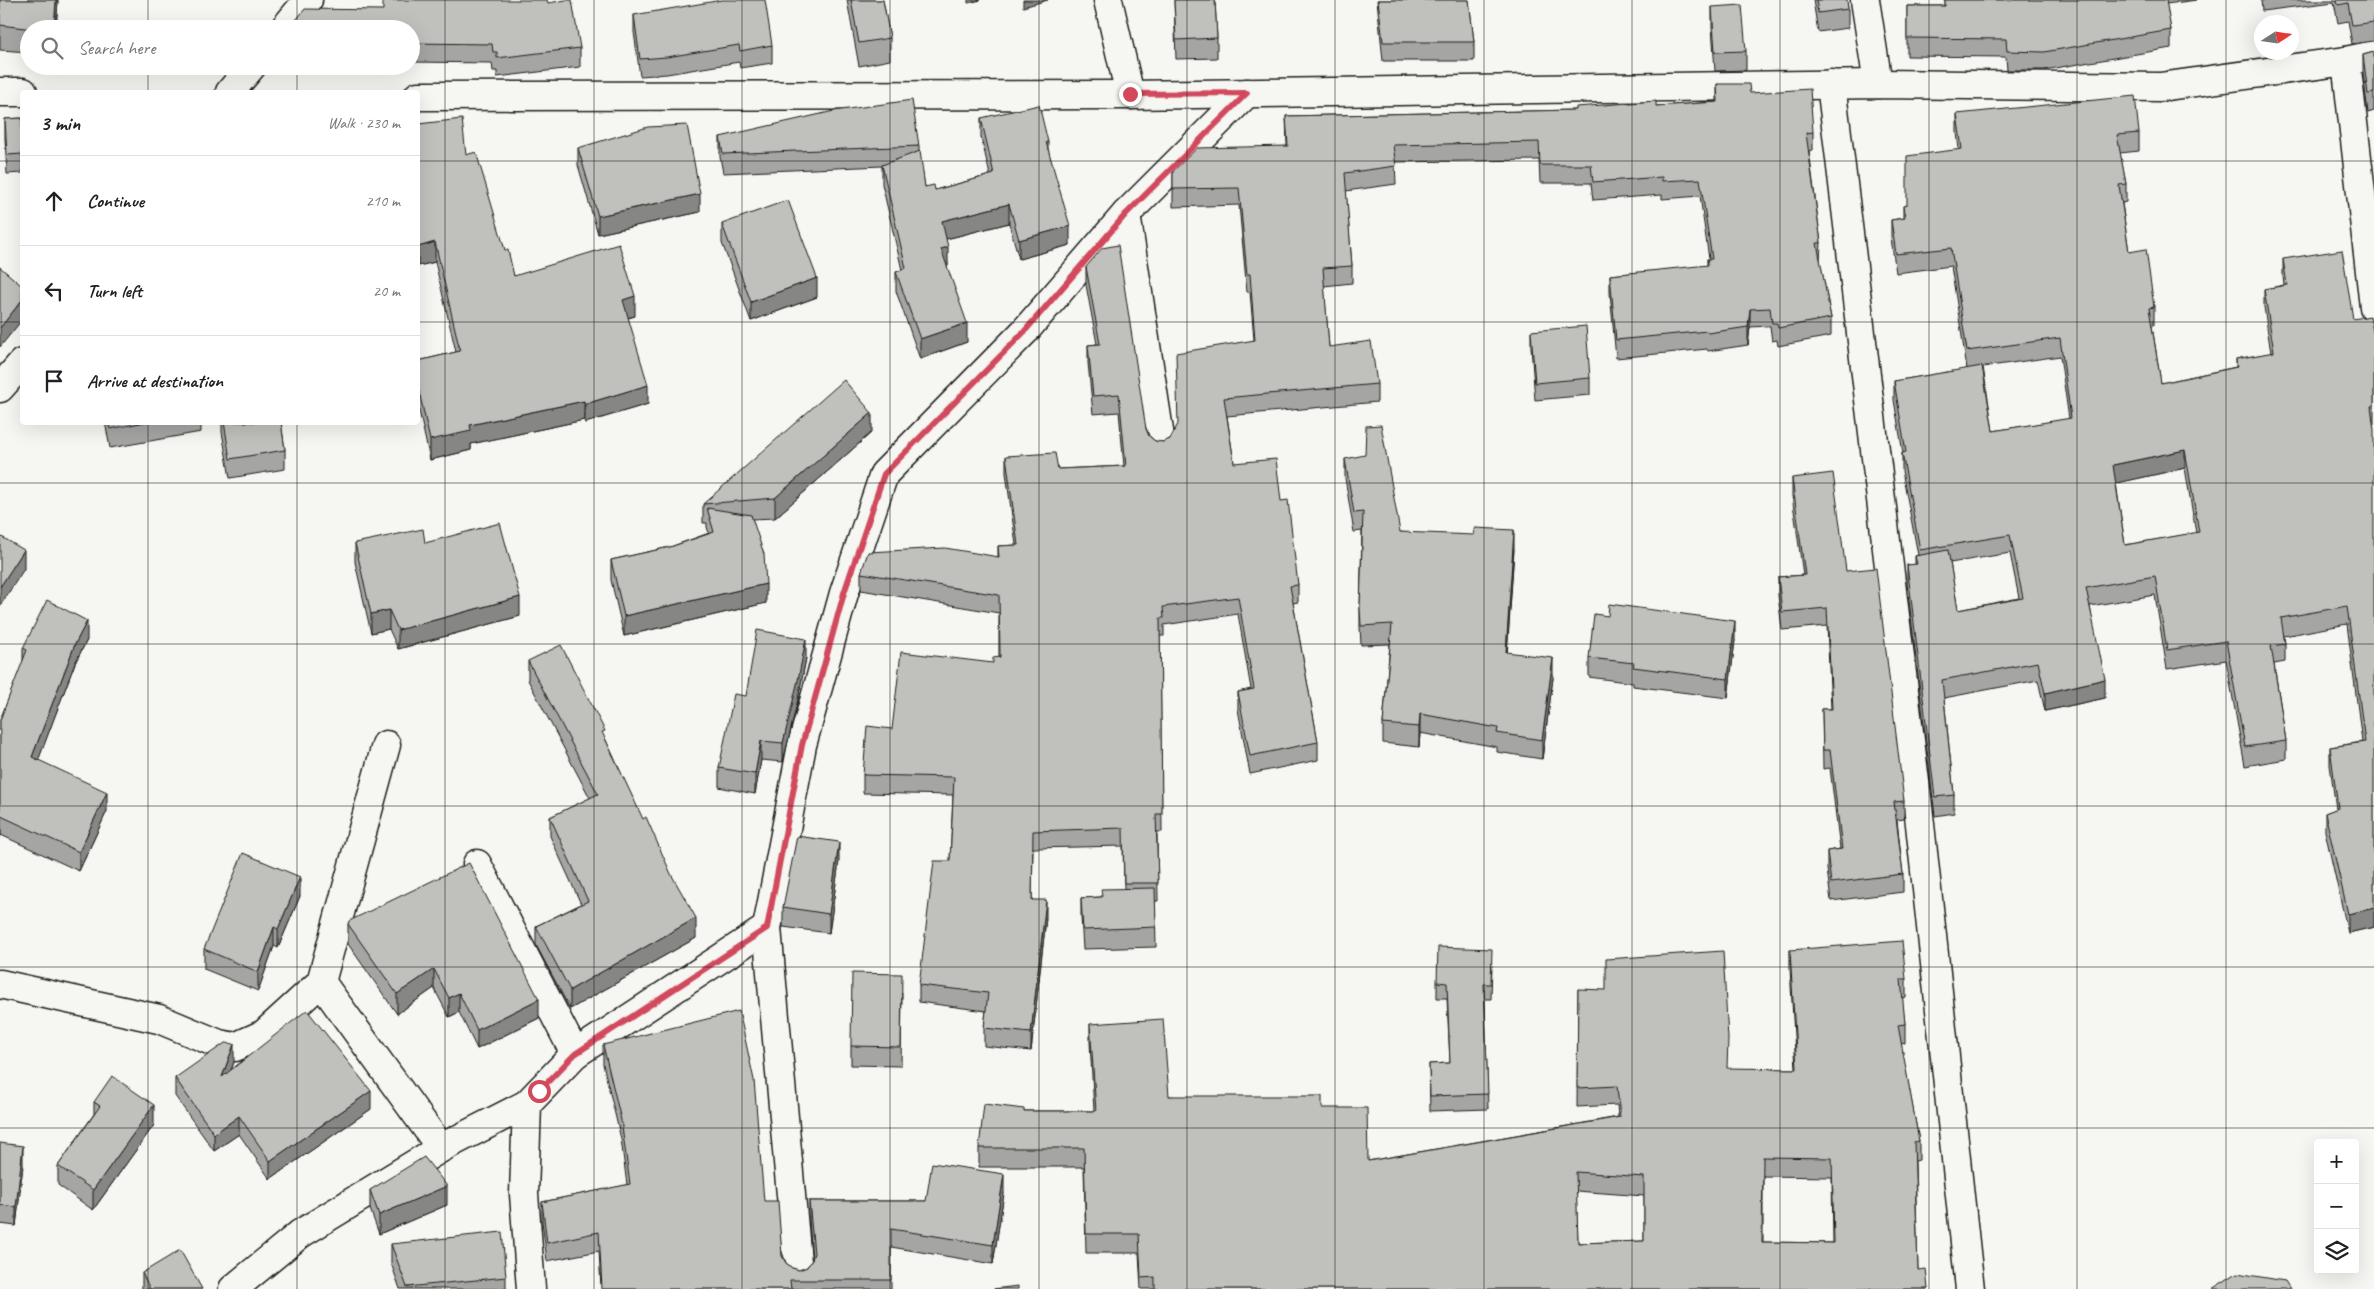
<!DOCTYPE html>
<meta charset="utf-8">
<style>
body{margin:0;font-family:Caveat,sans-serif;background:#f2f2f2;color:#202124}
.controls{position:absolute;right:15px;bottom:15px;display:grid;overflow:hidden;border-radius:5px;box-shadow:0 5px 20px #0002}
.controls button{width:45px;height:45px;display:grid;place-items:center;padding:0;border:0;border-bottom:1px solid #e0e0e0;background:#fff;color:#202124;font:25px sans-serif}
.compass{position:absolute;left:2254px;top:15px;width:45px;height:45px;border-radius:50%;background:#fff;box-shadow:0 5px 20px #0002;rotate:78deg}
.stop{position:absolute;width:15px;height:15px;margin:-11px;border:4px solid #d1495b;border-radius:50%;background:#fff}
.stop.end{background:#d1495b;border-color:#fff;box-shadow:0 1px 5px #0008}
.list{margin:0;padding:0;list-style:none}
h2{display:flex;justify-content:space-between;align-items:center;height:65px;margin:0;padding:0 20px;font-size:21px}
h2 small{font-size:16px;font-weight:400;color:#757577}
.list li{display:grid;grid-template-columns:32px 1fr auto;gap:15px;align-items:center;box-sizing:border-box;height:90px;padding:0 20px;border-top:1px solid #e0e0e0}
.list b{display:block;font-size:19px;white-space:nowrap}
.list em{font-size:16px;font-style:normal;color:#757577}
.icon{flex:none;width:28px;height:28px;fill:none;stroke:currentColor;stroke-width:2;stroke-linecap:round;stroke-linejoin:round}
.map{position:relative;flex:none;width:2374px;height:1289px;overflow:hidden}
.search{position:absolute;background:#fff;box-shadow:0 5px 20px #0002;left:20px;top:20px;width:400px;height:55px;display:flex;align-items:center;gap:12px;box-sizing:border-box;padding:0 18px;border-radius:28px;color:#757577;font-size:19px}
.panel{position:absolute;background:#fff;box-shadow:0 5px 20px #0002;left:20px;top:90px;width:400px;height:335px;border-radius:5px}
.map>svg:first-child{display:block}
</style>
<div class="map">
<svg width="2374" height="1289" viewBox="0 0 2374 1289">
<rect width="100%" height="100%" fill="#f6f6f2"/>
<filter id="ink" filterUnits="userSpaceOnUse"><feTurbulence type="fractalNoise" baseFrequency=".02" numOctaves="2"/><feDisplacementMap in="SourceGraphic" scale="10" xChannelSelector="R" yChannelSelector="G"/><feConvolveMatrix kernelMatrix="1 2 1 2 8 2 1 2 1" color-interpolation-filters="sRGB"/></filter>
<g filter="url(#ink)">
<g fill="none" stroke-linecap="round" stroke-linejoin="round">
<g stroke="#1c1c1c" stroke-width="31">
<g id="street">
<path d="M 1108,0 L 1130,95"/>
<path d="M 1865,0 L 1878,84"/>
<path d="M 284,29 L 308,0"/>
<path d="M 2346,61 L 2374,307"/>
<path d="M 1831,84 L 1919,815 L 1970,1289"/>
<path d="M 230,92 L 252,66"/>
<path d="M 1126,214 L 1161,444"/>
<path d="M 0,388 L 22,363"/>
<path d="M 477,864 L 575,1054"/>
<path d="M 321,982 L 441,1148"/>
<path d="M 0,984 L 159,1019 L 219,1044 L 235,1047 L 264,1034 L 321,982 L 386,745"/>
<path d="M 527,1104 L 524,1194 L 531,1289"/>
<path d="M 798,1273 L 767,928 L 802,745 L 844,593 L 884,474 L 1024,332 L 1126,214 L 1247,93"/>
<path d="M 233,1289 L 300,1234 L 441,1148 L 527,1104 L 575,1054 L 767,928"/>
</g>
</g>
<g stroke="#1c1c1c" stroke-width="31">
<g id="secondary">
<path d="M 0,92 L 23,92"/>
<path d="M 418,96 L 1130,95 L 1878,84 L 2160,87 L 2346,61 L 2374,55"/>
</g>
</g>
<use href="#street" stroke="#f6f6f2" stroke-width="28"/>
<use href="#secondary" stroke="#f6f6f2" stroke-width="28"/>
</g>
<g fill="#a5a5a3" stroke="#1c1c1c" fill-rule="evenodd">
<path d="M 0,0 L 58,0 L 56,29 L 29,29 L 29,52 L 0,50 Z"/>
<path d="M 847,0 L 883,0 L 890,38 L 890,60 L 859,66 Z"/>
<path d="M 968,0 L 981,0 L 968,3 Z"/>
<path d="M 1174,0 L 1215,0 L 1217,38 L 1217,58 L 1176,59 Z"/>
<path d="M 1377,0 L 1469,0 L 1474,42 L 1474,61 L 1383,61 Z"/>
<path d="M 1813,0 L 1847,0 L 1848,9 L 1848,28 L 1818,32 Z"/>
<path d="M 1945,0 L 2197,0 L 2166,4 L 2171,30 L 2171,48 L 2044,70 L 2007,70 L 2006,57 L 1907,56 L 1907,6 L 1945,6 Z"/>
<path d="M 2261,0 L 2374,0 L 2374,41 L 2352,44 L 2348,21 L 2338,23 L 2334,2 L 2262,11 Z"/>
<path d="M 548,3 L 580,48 L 580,67 L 497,77 L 497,71 L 493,71 L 492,63 L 411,62 L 411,29 L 383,10 Z"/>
<path d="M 1712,7 L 1746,51 L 1746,70 L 1715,71 L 1712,27 Z"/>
<path d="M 634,15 L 772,45 L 772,63 L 740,68 L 739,62 L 667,74 L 640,76 L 634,32 Z"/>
<path d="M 2374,52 L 2374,111 L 2368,113 L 2363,73 L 2363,55 Z"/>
<rect x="276" y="66" width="97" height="5"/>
<path d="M 1717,84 L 1750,93 L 1813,132 L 1813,150 L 1809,151 L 1821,243 L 1820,261 L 1831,318 L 1831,336 L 1778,346 L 1777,340 L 1772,341 L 1770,326 L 1750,327 L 1748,345 L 1708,351 L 1707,349 L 1616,358 L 1610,293 L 1610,275 L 1707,266 L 1707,259 L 1709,259 L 1700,196 L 1662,199 L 1662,195 L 1593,200 L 1591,183 L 1540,183 L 1539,160 L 1395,162 L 1396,184 L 1346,191 L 1352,266 L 1352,283 L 1324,286 L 1329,347 L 1377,384 L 1377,402 L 1227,416 L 1234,463 L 1281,501 L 1298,585 L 1298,602 L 1293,603 L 1318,742 L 1318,760 L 1250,774 L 1238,709 L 1238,692 L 1251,689 L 1238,614 L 1164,625 L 1164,636 L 1160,636 L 1162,832 L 1157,832 L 1158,901 L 1155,901 L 1156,947 L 1083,949 L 1081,917 L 1081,898 L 1101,897 L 1124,889 L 1123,846 L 1033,848 L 1032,900 L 1046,918 L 1031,1051 L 984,1046 L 984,1028 L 986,1011 L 919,1002 L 919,985 L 950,861 L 953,795 L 863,793 L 863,775 L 892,729 L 993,663 L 999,658 L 999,613 L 861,590 L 861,573 L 998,557 L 998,546 L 1016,545 L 1006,473 L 1006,456 L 1058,469 L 1124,466 L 1119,412 L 1093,414 L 1088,363 L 1088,345 L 1097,344 L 1086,285 L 1086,267 L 1149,436 L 1155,441 L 1163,442 L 1170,439 L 1254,340 L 1250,292 L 1247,292 L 1239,205 L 1173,207 L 1173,171 L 1287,146 L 1286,116 L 1576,110 L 1656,106 L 1717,102 Z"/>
<path d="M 1957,114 L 2139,133 L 2139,151 L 2120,153 L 2126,184 L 2126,202 L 2122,203 L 2129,252 L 2154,307 L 2154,325 L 2152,326 L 2161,383 L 2236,367 L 2236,359 L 2271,353 L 2264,307 L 2264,289 L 2284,285 L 2283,277 L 2283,259 L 2374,337 L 2374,424 L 2373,424 L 2374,927 L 2348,933 L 2325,831 L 2325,813 L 2336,809 L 2330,765 L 2330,747 L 2362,742 L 2347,624 L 2284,636 L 2285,644 L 2285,662 L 2274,664 L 2286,741 L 2286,759 L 2245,766 L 2226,660 L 2167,669 L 2155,595 L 2090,606 L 2105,698 L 2045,711 L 2038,680 L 1944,698 L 1954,795 L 1954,813 L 1935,816 L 1907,584 L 1907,565 L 1915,565 L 1915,556 L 1918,555 L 1902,471 L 1902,453 L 1903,453 L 1894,400 L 1894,381 L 1967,369 L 1951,266 L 1896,273 L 1891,238 L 1891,220 L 1903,218 L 1903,206 L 1907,205 L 1959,149 L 1957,133 ZM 2060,356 L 2069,419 L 1993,431 L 1983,367 ZM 2185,468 L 2196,533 L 2125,545 L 2116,483 ZM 2010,553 L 2019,598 L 1958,610 L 1950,563 Z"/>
<path d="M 22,118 L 22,173 L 7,174 L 5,139 L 5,119 Z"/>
<path d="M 981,118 L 1048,142 L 1048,148 L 1070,245 L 1019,259 L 1009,223 L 946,239 L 948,266 L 947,267 L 967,342 L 920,359 L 896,291 L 896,272 L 902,270 L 882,184 L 882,166 L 723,173 L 720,157 L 720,137 L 919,146 L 919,152 L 925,187 L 935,190 L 990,175 L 981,137 Z"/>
<path d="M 418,124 L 466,155 L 505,250 L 514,276 L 635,316 L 628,318 L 648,404 L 585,423 L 584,420 L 471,444 L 471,450 L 430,460 L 418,406 L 418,361 L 456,352 L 435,262 L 418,266 Z"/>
<path d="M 578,148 L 700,212 L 598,234 L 578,165 Z"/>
<path d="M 722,224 L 817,297 L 751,321 L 722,243 Z"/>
<path d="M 1531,331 L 1590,378 L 1590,395 L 1535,400 L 1531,347 Z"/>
<path d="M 105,422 L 201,422 L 201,432 L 110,448 Z"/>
<path d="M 222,422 L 281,422 L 285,450 L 285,469 L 230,478 L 222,432 Z"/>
<path d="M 872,432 L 775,518 L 752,519 L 766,603 L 624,636 L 611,580 L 611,560 L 670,547 L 709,533 L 707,527 L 707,523 L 703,523 L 703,504 Z"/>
<path d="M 1345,459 L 1400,532 L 1514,549 L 1507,652 L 1553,678 L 1542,759 L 1497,752 L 1497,747 L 1420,733 L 1419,747 L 1383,743 L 1383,724 L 1390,644 L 1361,645 L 1360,627 L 1360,608 L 1362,531 L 1354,532 L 1345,478 Z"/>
<path d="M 1792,478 L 1846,571 L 1904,801 L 1904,819 L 1897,820 L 1903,874 L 1903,892 L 1831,901 L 1827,869 L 1827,851 L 1840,849 L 1830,768 L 1823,769 L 1822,709 L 1831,709 L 1827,626 L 1782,630 L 1778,595 L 1778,577 L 1803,575 L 1792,496 Z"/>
<path d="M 355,543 L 425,543 L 520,616 L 398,649 L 389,629 L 371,633 L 355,562 Z"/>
<path d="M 87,640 L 75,663 L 38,760 L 107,811 L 79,871 L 1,835 L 0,837 L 0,720 L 23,662 L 23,648 Z"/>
<path d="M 1735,640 L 1728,698 L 1633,686 L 1633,683 L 1589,677 L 1589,658 Z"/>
<path d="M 806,658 L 798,699 L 783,762 L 761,760 L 755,794 L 719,787 L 719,768 L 746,696 Z"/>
<path d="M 528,661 L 605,738 L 696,938 L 570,1009 L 536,945 L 536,926 L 581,904 L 550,836 L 550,817 L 590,798 L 528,680 Z"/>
<path d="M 839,861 L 829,933 L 783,927 L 783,907 Z"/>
<path d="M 300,896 L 278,948 L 274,946 L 258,991 L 204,969 L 204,949 Z"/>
<path d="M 348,924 L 539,1018 L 477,1049 L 459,1012 L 449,1017 L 434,988 L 397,1014 L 348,944 Z"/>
<path d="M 1790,950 L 1906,979 L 1906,997 L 1902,998 L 1905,1024 L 1905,1043 L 1901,1044 L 1919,1141 L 1919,1160 L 1915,1161 L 1918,1270 L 1928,1289 L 1141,1289 L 1139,1253 L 1086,1253 L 1084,1167 L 979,1167 L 979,1148 L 1024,1111 L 1094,1111 L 1090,1043 L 1090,1024 L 1169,1096 L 1322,1108 L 1368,1161 L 1618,1117 L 1617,1105 L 1577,1107 L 1578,989 L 1727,1069 L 1796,1069 L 1790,969 ZM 1763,1176 L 1832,1177 L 1833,1243 L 1763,1242 ZM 1576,1191 L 1644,1196 L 1644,1241 L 1578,1243 Z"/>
<path d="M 1492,965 L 1491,999 L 1485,999 L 1488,1109 L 1430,1111 L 1429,1064 L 1450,1063 L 1447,998 L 1437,998 L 1437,982 Z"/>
<path d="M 902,993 L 901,1066 L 851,1065 L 851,1046 Z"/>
<path d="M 603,1045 L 764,1201 L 786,1263 L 792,1268 L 799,1270 L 807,1267 L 812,1260 L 809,1219 L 809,1201 L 926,1201 L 1004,1193 L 993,1264 L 891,1247 L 891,1289 L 601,1289 L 599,1251 L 547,1261 L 542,1221 L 542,1202 L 627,1185 L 621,1139 L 603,1064 Z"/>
<path d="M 234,1062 L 231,1070 L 371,1109 L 270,1179 L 239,1134 L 214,1151 L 175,1096 L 175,1078 Z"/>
<path d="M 94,1102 L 154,1125 L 93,1210 L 58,1185 L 58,1166 L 94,1114 Z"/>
<path d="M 0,1143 L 23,1165 L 16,1226 L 0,1224 Z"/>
<path d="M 370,1190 L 447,1205 L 379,1234 L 370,1209 Z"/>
<path d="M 391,1244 L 506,1277 L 506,1289 L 400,1289 L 391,1263 Z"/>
<path d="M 142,1273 L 202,1289 L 142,1289 Z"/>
</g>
<g fill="#868684" stroke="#1c1c1c">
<path d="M 56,0 L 58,0 L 56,29 L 54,29 Z"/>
<path d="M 1023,0 L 1048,0 L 1023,7 Z"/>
<path d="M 700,194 L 700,212 L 598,234 L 598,216 Z"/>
<path d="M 1009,204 L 1009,223 L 942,240 L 942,221 Z"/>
<path d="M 1070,226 L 1070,245 L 1019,259 L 1019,240 Z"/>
<path d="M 435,242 L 435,262 L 418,266 L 418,247 Z"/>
<path d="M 948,247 L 948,266 L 941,268 L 941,249 Z"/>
<path d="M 817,278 L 817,297 L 751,321 L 751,302 Z"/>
<path d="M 635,296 L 635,316 L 623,319 L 623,300 Z"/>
<path d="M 22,300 L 22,320 L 0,347 L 0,328 Z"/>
<path d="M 1750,309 L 1750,327 L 1748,345 L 1748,327 Z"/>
<path d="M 967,323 L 967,342 L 920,359 L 920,339 Z"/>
<path d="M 648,385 L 648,404 L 585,423 L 585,404 Z"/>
<path d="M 584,401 L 584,420 L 471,444 L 471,450 L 430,460 L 430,440 L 470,425 Z"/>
<path d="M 872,413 L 872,432 L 775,518 L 775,498 Z"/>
<path d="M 2185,450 L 2185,468 L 2113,484 L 2113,465 Z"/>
<path d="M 1514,530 L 1514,549 L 1506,672 L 1506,652 Z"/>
<path d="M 24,550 L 24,569 L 0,606 L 0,587 Z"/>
<path d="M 766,584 L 766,603 L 624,636 L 624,616 Z"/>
<path d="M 520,597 L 520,616 L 398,649 L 398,630 Z"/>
<path d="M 389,610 L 389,629 L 371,633 L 371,614 Z"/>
<path d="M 87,621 L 87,640 L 75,663 L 32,777 L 32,757 L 75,644 Z"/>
<path d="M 1735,621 L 1735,640 L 1728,698 L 1728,679 Z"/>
<path d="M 806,639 L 806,658 L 798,699 L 783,762 L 783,743 Z"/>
<path d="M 1553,658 L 1553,678 L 1542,759 L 1542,740 Z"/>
<path d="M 2105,679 L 2105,698 L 2045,711 L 2045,693 Z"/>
<path d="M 1420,714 L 1420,733 L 1419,747 L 1419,727 Z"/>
<path d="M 761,741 L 761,760 L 755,794 L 755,774 Z"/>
<path d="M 107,792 L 107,811 L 79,871 L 79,852 Z"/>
<path d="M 1,816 L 1,835 L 0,837 L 0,818 Z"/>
<path d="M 839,842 L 839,861 L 829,933 L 829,914 Z"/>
<path d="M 300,877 L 300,896 L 278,948 L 278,929 Z"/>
<path d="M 1046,900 L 1046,918 L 1031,1051 L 1031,1033 Z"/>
<path d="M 2374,908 L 2374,927 L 2348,933 L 2348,914 Z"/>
<path d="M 696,918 L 696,938 L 570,1009 L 570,990 Z"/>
<path d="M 274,927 L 274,946 L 258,991 L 258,972 Z"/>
<path d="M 434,969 L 434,988 L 397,1014 L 397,994 Z"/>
<path d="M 459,993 L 459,1012 L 449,1017 L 449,998 Z"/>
<path d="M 539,999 L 539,1018 L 477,1049 L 477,1030 Z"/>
<path d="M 234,1044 L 234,1062 L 222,1095 L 222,1077 Z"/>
<path d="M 371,1091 L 371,1109 L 270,1179 L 270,1161 Z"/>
<path d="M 154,1105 L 154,1125 L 93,1210 L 93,1190 Z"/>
<path d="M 239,1116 L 239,1134 L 214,1151 L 214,1134 Z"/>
<path d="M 23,1146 L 23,1165 L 16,1226 L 16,1207 Z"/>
<path d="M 1004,1174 L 1004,1193 L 993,1264 L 993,1245 Z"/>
<path d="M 447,1186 L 447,1205 L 379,1234 L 379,1215 Z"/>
</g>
<g fill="#c0c0bd" stroke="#1c1c1c" fill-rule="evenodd">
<path d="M 0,0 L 56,0 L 54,29 L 33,29 L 0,25 Z"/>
<path d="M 383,0 L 547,0 L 548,3 L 566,0 L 572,0 L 580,48 L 497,58 L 497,52 L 493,52 L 492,44 L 411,43 L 411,29 L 286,29 L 288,25 L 296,20 L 305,9 L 383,10 Z"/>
<path d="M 722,0 L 765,0 L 772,45 L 740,51 L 739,45 L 667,57 L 640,59 L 634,15 Z"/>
<path d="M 851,0 L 883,0 L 890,38 L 859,43 Z"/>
<path d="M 1174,0 L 1215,0 L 1217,38 L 1176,40 Z"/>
<path d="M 1378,0 L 1469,0 L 1474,42 L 1383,42 Z"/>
<path d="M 1816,0 L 1847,0 L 1848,9 L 1818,13 Z"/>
<path d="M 1945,0 L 2166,0 L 2171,30 L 2044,52 L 2007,51 L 2006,39 L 1907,38 L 1907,6 L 1945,6 Z"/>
<path d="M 2337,0 L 2374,0 L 2374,22 L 2352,25 L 2348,3 L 2338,5 Z"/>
<path d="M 1742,5 L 1746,51 L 1715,52 L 1712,7 Z"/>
<path d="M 2374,52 L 2374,93 L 2368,94 L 2363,55 Z"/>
<path d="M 1717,84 L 1749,84 L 1750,93 L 1810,89 L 1813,132 L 1806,133 L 1821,243 L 1817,243 L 1831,318 L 1778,328 L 1777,323 L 1772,323 L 1770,308 L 1750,309 L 1748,327 L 1708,333 L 1707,331 L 1616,340 L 1610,275 L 1708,265 L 1707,259 L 1712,259 L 1700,179 L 1662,181 L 1662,177 L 1593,182 L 1591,165 L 1540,165 L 1539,142 L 1393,145 L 1396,166 L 1345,173 L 1352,266 L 1323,268 L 1329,347 L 1371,341 L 1377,384 L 1224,398 L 1234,463 L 1276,459 L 1281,501 L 1288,500 L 1298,585 L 1290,586 L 1318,742 L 1250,756 L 1238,692 L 1254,689 L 1238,597 L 1163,607 L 1164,618 L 1160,618 L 1162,814 L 1156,814 L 1158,883 L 1124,883 L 1123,828 L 1033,831 L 1032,900 L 1046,900 L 1031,1033 L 984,1028 L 988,993 L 919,985 L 934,861 L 950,861 L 954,777 L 863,775 L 867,726 L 892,729 L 901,652 L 993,663 L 993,658 L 1000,657 L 999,595 L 861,573 L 868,552 L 945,548 L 999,557 L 998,546 L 1018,545 L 1006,456 L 1055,453 L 1058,469 L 1126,466 L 1119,394 L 1093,396 L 1088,345 L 1100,344 L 1086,267 L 1102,248 L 1118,245 L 1146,429 L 1149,436 L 1155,441 L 1163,442 L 1170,439 L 1178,424 L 1176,353 L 1255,340 L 1250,274 L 1247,274 L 1239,188 L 1173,189 L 1173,171 L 1197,148 L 1288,146 L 1286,116 L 1576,110 L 1576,107 L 1656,101 L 1656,106 L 1718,102 Z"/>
<path d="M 2135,96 L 2139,133 L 2117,135 L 2126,184 L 2119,185 L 2129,252 L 2146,249 L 2154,307 L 2149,308 L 2161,383 L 2237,367 L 2236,359 L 2274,352 L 2264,289 L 2287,285 L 2283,259 L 2342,250 L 2353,319 L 2370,316 L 2374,337 L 2374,406 L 2371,406 L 2374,430 L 2374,908 L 2348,914 L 2325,813 L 2338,808 L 2330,747 L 2365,742 L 2347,606 L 2281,618 L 2285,644 L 2271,646 L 2286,741 L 2245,747 L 2226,641 L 2167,650 L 2155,576 L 2086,588 L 2105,679 L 2045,693 L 2038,662 L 1942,680 L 1954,795 L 1935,797 L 1907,565 L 1917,564 L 1915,556 L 1948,550 L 1958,610 L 2023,598 L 2010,535 L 1920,550 L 1902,453 L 1906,452 L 1894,381 L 1982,366 L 1993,431 L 2071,418 L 2060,338 L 1967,351 L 1951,248 L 1896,254 L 1891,220 L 1905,218 L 1903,206 L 1907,205 L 1907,156 L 1962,149 L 1957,114 ZM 2185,450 L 2199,532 L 2125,545 L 2113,465 Z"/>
<path d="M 912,100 L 919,146 L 723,154 L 720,137 L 834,111 Z"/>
<path d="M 1039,105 L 1048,142 L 1046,142 L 1070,226 L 1019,240 L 1009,204 L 942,221 L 948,247 L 941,249 L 967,323 L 920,339 L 896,272 L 906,268 L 882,165 L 920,151 L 925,187 L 934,185 L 935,190 L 994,174 L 981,118 Z"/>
<path d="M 22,118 L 22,154 L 7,155 L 5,119 Z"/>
<path d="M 462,119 L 466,155 L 476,152 L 505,250 L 508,250 L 514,276 L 619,244 L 635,296 L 623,300 L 648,385 L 585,404 L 584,401 L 470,425 L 471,431 L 430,440 L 418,387 L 418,361 L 460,351 L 435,242 L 418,247 L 418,124 Z"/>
<path d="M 687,125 L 700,194 L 598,216 L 578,148 L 648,127 Z"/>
<path d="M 788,200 L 817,278 L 751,302 L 722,224 Z"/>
<path d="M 0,267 L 22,286 L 22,300 L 0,328 Z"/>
<path d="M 1586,326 L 1590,378 L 1535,383 L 1531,331 Z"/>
<path d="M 844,380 L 872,413 L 775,498 L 703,504 Z"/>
<path d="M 109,422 L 145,422 L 110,429 Z"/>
<path d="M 224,422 L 281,422 L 285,450 L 230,459 Z"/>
<path d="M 1381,425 L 1400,532 L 1474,535 L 1475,528 L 1514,530 L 1506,652 L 1553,658 L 1542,740 L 1497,733 L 1498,728 L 1420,714 L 1419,727 L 1383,724 L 1392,624 L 1361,626 L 1360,608 L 1363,512 L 1354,513 L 1345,459 L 1365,455 L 1366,426 Z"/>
<path d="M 1833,473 L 1846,571 L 1876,568 L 1904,801 L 1894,802 L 1903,874 L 1831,883 L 1827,851 L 1842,849 L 1830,750 L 1823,750 L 1822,709 L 1832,709 L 1827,608 L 1782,612 L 1778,577 L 1805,575 L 1792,478 Z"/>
<path d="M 707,508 L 751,515 L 764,554 L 766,584 L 624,616 L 611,560 L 670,547 L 714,532 Z"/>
<path d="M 500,523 L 520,597 L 398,630 L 389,610 L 371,614 L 355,543 L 423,529 L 425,543 Z"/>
<path d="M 0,536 L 24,550 L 0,587 Z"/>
<path d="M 47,600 L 87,621 L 75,644 L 32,757 L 107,792 L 79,852 L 1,816 L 0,818 L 0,720 L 27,650 L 23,648 Z"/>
<path d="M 1609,604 L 1735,621 L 1728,679 L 1633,667 L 1634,663 L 1589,658 L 1594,614 L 1608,616 Z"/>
<path d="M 757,630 L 806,639 L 798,680 L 783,743 L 761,741 L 755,774 L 719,768 L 734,694 L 746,696 Z"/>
<path d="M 561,645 L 605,731 L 602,732 L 643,819 L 646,817 L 671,874 L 696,918 L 570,990 L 536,926 L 588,901 L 550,817 L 598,794 L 528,661 Z"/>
<path d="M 797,836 L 839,842 L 829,914 L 783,907 Z"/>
<path d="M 243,853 L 300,877 L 278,929 L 274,927 L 258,972 L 204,949 Z"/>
<path d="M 469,863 L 539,999 L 477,1030 L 459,993 L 449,998 L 434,969 L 397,994 L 348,924 L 349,921 Z"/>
<path d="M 1155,888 L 1156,927 L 1083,930 L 1081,898 L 1102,897 L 1101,889 Z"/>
<path d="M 1902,941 L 1906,979 L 1901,979 L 1905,1024 L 1898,1025 L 1919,1141 L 1914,1142 L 1918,1270 L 1926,1269 L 1928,1289 L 1155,1289 L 1155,1277 L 1141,1278 L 1139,1234 L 1086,1234 L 1084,1148 L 979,1148 L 984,1104 L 1024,1109 L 1024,1111 L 1096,1111 L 1090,1024 L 1163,1019 L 1169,1096 L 1322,1096 L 1322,1108 L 1367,1108 L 1368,1161 L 1620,1117 L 1617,1086 L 1577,1088 L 1578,989 L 1606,990 L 1606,959 L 1723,951 L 1728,1039 L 1727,1068 L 1797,1069 L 1790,950 ZM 1763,1157 L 1832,1158 L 1834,1243 L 1762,1242 ZM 1576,1172 L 1644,1177 L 1644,1241 L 1578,1243 Z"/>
<path d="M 1438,947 L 1492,949 L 1491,984 L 1484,984 L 1488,1094 L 1430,1096 L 1429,1064 L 1450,1063 L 1447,983 L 1437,982 Z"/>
<path d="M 852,973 L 902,974 L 901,1047 L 851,1046 Z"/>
<path d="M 307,1010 L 371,1091 L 270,1161 L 239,1116 L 214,1134 L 175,1078 L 225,1043 L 234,1044 L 222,1077 Z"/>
<path d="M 739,1011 L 754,1080 L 764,1201 L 778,1201 L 782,1256 L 786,1263 L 792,1268 L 799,1270 L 807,1267 L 812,1260 L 814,1253 L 809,1201 L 926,1201 L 932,1163 L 1004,1174 L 993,1245 L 891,1229 L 891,1280 L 790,1280 L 791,1289 L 602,1289 L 599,1232 L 547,1243 L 542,1202 L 630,1184 L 621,1120 L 603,1045 Z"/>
<path d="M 112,1076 L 154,1105 L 93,1190 L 58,1166 L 100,1106 L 94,1102 Z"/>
<path d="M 0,1143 L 23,1146 L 16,1207 L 0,1205 Z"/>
<path d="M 424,1157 L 447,1186 L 379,1215 L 370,1190 Z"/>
<path d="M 502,1232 L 506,1277 L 407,1287 L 391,1244 Z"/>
<path d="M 180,1250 L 202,1289 L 150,1289 L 142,1273 Z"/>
<path d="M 2237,1273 L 2285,1281 L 2290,1289 L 2212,1289 Z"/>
<path d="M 1018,1286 L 1018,1289 L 993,1289 Z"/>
</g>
</g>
<g fill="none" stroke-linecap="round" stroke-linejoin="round" filter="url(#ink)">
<path stroke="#d1495b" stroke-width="6" d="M 539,1091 L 575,1054 L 767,928 L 802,745 L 844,593 L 884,474 L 1024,332 L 1126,214 L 1247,93 L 1130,94"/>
</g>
<path fill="none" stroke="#1c1c1c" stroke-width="1" stroke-opacity="0.55" d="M 148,0 L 148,29M 297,0 L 297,29M 445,0 L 445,1289M 594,0 L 594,1289M 742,0 L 742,1289M 890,0 L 890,1289M 1039,0 L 1039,1289M 1187,0 L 1187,1289M 1335,0 L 1335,1289M 1484,0 L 1484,1289M 1632,0 L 1632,1289M 1780,0 L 1780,1289M 1929,0 L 1929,1289M 2077,0 L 2077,1289M 2226,0 L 2226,1289M 148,66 L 148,92M 297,66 L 297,92M 0,161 L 22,161M 418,161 L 2374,161M 0,322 L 22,322M 418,322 L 2374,322M 148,422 L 148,1289M 297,422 L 297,1289M 0,483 L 2374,483M 0,644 L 2374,644M 0,806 L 2374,806M 0,967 L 2374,967M 0,1128 L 2374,1128"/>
</svg>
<div class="controls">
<button>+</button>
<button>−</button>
<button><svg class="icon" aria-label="layers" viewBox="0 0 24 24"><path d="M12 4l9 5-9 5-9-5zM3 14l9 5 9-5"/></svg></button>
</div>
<svg class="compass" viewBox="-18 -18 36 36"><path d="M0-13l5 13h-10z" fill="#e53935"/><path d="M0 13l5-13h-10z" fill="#757577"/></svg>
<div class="stop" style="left:539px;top:1091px"></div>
<div class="stop end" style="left:1130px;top:94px"></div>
<div class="search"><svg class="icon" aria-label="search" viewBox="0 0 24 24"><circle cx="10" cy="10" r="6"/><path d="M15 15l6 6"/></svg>Search here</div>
<section class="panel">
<h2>3 min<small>Walk · 230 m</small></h2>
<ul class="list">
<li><svg class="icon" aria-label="ahead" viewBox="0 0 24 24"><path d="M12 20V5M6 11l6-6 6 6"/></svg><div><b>Continue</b></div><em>210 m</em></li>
<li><svg class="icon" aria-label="left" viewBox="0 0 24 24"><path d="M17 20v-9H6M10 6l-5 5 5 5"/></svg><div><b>Turn left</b></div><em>20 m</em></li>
<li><svg class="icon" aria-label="arrive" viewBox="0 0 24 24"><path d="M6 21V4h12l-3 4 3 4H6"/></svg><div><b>Arrive at destination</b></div></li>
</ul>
</section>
</div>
